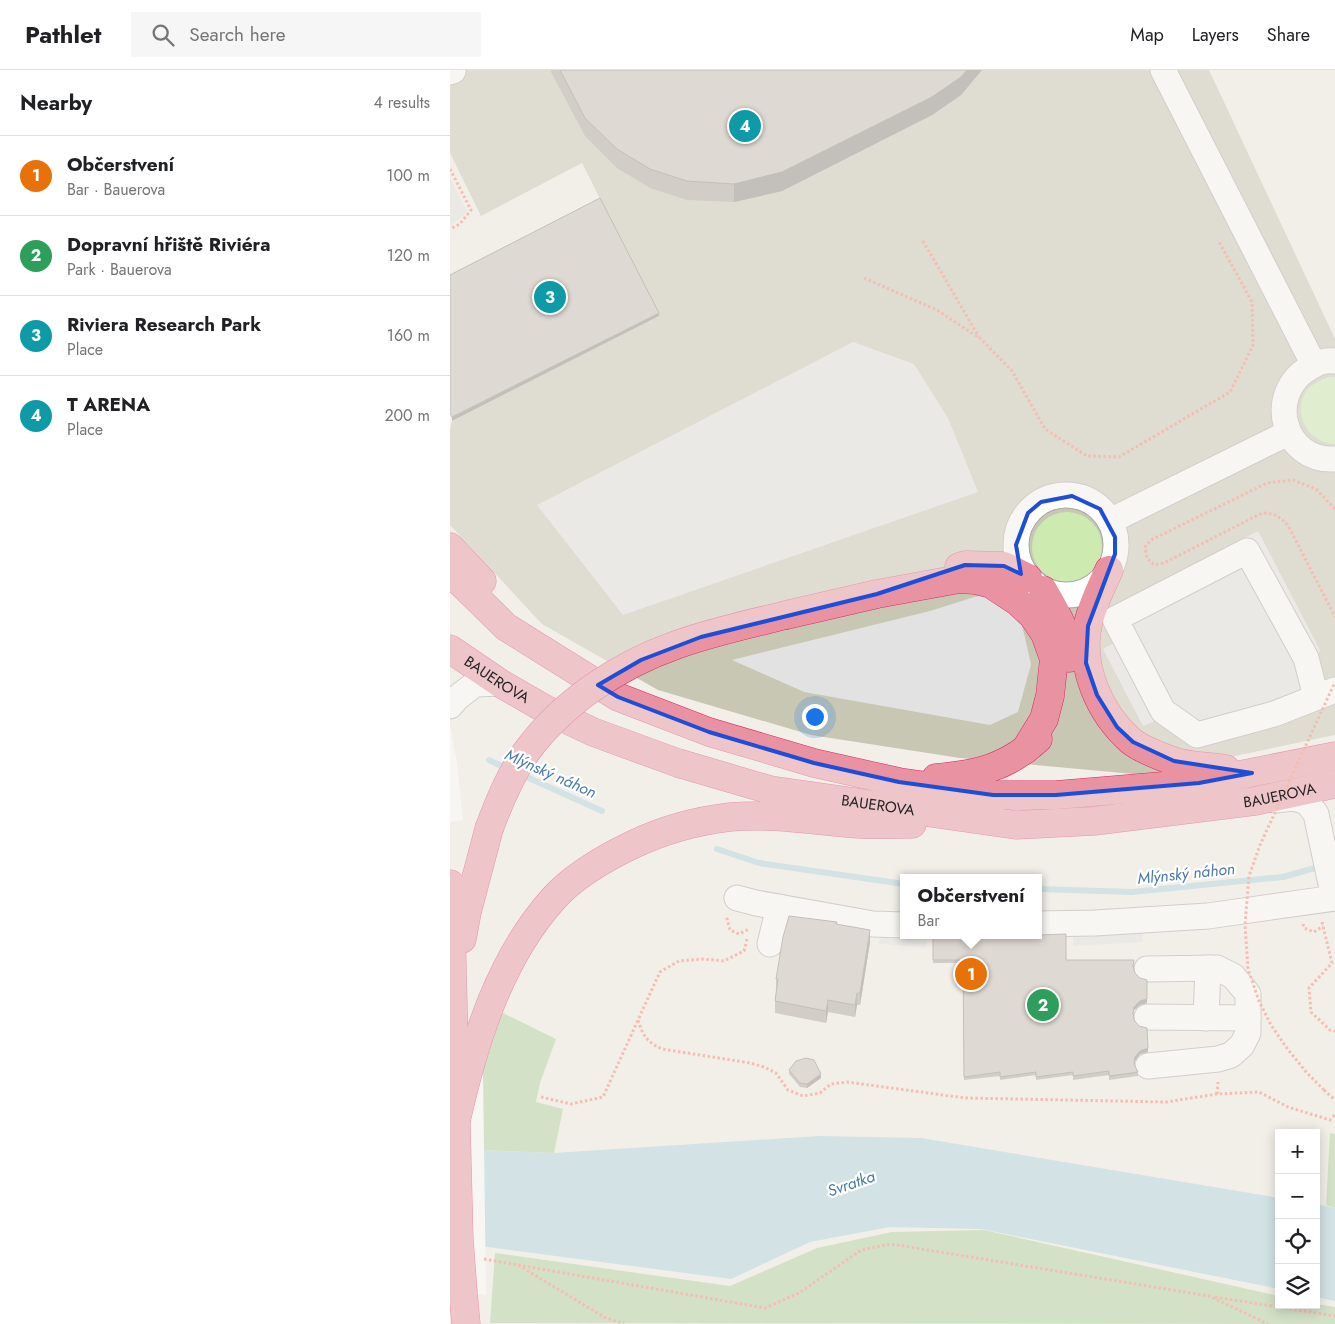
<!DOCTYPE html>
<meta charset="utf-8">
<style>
body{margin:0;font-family:Jost,sans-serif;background:#f6f6f6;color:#202124}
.controls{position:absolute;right:15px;bottom:15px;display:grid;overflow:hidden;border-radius:0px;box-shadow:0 2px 12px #0003}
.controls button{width:45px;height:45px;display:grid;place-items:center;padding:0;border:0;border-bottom:1px solid #e0e0e0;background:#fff;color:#202124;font:25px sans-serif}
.you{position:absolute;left:364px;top:646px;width:18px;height:18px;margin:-12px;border:4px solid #fff;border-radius:50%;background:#1a73e8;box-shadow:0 0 0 8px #1a73e833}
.badge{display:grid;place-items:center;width:32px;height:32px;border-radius:50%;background:#db2777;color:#fff;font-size:16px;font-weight:700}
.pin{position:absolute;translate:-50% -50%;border:2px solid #fff;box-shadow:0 1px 5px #0006}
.popup{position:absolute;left:450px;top:804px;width:142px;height:65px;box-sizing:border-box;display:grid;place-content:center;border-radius:0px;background:#fff;filter:drop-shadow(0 1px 4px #0005);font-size:16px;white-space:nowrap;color:#757577}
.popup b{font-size:19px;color:#202124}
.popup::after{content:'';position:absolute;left:50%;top:100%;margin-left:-10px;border:10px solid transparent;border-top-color:#fff}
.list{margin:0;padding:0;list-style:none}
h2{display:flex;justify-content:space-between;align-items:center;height:65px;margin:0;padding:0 20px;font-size:21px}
h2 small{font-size:16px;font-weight:400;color:#757577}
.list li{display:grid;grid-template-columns:32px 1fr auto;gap:15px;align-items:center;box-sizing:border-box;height:80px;padding:0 20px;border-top:1px solid #e0e0e0}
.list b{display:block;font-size:19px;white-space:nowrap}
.list p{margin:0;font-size:16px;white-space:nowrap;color:#757577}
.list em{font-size:16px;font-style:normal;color:#757577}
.icon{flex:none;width:28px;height:28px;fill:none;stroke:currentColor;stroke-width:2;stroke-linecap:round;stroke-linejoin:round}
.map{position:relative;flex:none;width:885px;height:1254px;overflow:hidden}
header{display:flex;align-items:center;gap:30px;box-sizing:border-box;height:70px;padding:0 25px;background:#fff;border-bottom:1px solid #e0e0e0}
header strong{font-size:24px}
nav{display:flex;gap:28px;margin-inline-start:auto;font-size:18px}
.search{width:350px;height:45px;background:#f6f6f6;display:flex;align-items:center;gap:12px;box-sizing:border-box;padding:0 18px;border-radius:0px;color:#757577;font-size:19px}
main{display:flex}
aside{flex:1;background:#fff}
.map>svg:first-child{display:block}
</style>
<header>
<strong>Pathlet</strong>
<div class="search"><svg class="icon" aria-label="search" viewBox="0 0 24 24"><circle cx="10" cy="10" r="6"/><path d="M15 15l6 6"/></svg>Search here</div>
<nav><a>Map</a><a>Layers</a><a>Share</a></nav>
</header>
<main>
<aside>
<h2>Nearby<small>4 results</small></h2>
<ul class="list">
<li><span class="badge" style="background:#e8710a">1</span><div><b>Občerstvení</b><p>Bar · Bauerova</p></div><em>100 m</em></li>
<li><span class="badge" style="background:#2e9e5b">2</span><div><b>Dopravní hřiště Riviéra</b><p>Park · Bauerova</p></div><em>120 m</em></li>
<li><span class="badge" style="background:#0f9aa8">3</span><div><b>Riviera Research Park</b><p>Place</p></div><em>160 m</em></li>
<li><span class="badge" style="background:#0f9aa8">4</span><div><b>T ARENA</b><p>Place</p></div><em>200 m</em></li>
</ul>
</aside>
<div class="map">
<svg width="885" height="1254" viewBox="0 0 885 1254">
<rect width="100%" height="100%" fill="#f2efe9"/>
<path fill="#c7c7b4" d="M 0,0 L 759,0 L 885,269 L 885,665 L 694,705 L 510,688 L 361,665 L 208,620 L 92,554 L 0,455 L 0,359 L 2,351 L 209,246 L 132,93 L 31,146 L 0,83 Z"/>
<g fill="#cdebb0">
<path d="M 879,307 L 885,307 L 885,374 C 858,374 840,341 858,319 C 864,313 871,310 879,307 Z"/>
<circle cx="617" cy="477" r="35"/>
</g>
<g fill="#add19e">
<path d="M 49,941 L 106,969 L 90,1013 L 86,1032 L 113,1039 L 104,1083 L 0,1079 L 0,997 L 33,1002 L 33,992 Z"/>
<path d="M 880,1063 L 885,1064 L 885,1138 L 876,1135 Z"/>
<path d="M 534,1160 L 829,1226 L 829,1235 L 866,1235 L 866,1234 L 885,1237 L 885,1254 L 40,1253 L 45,1183 L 280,1216 L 367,1178 L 442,1162 Z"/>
</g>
<g fill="#e2e2e2">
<path d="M 0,108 L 17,141 L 10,149 L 0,155 Z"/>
<path d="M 403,272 L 464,294 L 498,348 L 528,422 L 173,545 L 87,435 Z"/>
<path d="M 808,461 L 870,580 L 853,643 L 756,673 L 707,650 L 693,656 L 653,579 L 667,571 L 665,535 Z"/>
<path d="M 534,524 L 571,551 L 581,594 L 568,642 L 540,655 L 354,622 L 282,590 L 480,541 Z"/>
<path d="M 692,850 L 693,872 L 623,876 L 623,853 Z"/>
<path d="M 432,854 L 454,865 L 478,865 L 476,877 L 429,874 Z"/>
</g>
<g fill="#aad3df">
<path d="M 369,1066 L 471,1068 L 829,1128 L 829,1219 L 531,1159 L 440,1157 L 360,1172 L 281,1209 L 0,1172 L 0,1079 L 104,1083 Z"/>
<path d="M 866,1134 L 885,1138 L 885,1231 L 866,1227 Z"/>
</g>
<g fill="#fff">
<path d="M 0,655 L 7,694 L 13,750 L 0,752 Z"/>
<path d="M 0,997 L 33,1002 L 36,1225 L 0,1220 Z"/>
</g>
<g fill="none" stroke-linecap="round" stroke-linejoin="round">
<g stroke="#aad3df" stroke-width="6">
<path d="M 39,690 L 58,699"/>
<path d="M 70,704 L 152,741"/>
<path d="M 267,779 L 309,793 L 454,814"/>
<path d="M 588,819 L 682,822 L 833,807 L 872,796"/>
</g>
<g stroke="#a9a9a9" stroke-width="27">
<g id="minor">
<path d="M 713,0 L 864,295"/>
<path d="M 0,2 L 3,1"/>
<path d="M 885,291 C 876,290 866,293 859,298 C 815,324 833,392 885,389"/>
<circle cx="616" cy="475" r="50"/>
<path d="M 660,451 L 838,363"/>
<path d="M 866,627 L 856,588 L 797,481 L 665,549 L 713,641 L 747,665 L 824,644 L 885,620"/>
<path d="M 0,636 L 8,627 L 25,614 L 50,613"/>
<path d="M 825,730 L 844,728 L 857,732 L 866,744 L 884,828"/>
<path d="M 287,828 L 306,833 L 423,854 L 454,855"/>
<path d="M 588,854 L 645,853 L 758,846 L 885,828"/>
<path d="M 320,874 L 329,837"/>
<path d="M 697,899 L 767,898 L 783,906 L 798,924 L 798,963 L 792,975 L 781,985 L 768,989 L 698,996"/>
<path d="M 697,947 L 798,948"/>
<path d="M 756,948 L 758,898"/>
</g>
</g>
<g stroke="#dc2a67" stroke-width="29">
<g id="highway">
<path d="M 0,477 L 32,511"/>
<path d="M 509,497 L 515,495 L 554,496 L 578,508"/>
<path d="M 659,500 C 651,518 642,535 638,554 C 629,596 649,643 681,671 C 692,680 710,686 723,691 C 740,697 758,696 776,699"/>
<path d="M 0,502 L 56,557 L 168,627 L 259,662 L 364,693 L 449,712 L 543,725 L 606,725 L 749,713 L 885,686"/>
<path d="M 593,520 C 605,541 619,563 619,588"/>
<path d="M 336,545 L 427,524 L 509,509 L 525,510 L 541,514 L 568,532 L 583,546 L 595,564 L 604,589 L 600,626 L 594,649 L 575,680"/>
<path id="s1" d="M 0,579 L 50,613 L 95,639 L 143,662 L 228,693 L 320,720 L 566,755 L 644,751 L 805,731 L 885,714"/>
<path d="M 486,708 C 528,704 556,698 588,669"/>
<path d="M 0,814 L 5,1015"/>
<path d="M 12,869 L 17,842 L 39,759"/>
<path d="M 6,1051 C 24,972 49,889 104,828 C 125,805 155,788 182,775 C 213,760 246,751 280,747 C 323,743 366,751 409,754 C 426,755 444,754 462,754"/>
<path d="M 13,1222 L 16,1254"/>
</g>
</g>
<g stroke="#fa8072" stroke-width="3" stroke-dasharray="2.5 2.5" stroke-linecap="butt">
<path d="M 0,99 L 21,140 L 10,154 L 0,159"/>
<path d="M 473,171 L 529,267"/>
<path d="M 414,208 L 487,240 L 531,269 L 562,301 L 595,359 L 637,386 L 669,387 L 780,322 L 803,275 L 802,232 L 768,170"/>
<path d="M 885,439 L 866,419 L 843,410 L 817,413 L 701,470 L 695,477 L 697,488 L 704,495 L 714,493 L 812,443 C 825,443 831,447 839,457 L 885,547"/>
<path d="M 278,848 L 277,849 L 280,860 L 289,864 L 299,859"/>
<path d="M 872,852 L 882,893 L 859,918 L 861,942 L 880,960 L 885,961"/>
<path d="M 853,854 L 854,858 L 864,862 L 873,856"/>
<path d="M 297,869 L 294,881 L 274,891 L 252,889 L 229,891 L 210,902 L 188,950 C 193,966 197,972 212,979 L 300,993 L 314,997 L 326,1003 L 338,1020 L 353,1026 L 370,1023 L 381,1014 L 397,1012 L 515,1028 L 716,1032 L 767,1024 L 809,1022 L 838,1037 L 880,1050 L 885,1044"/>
<path d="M 874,1020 L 885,1030"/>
<path d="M 767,1024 L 768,1012"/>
<path d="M 91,1027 L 121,1034 L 153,1027 L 188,950"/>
<path d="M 34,1189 L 68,1195 L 154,1247 L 174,1254"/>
<path d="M 68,1195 L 315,1238 L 349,1223 L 411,1180 L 441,1174 L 759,1226 L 818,1254"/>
<path d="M 765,1227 L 885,1246"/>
</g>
<use href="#minor" stroke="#fff" stroke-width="25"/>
<use href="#highway" stroke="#e892a2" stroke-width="28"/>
<g stroke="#dc2a67" stroke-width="29" stroke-linecap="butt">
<g id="highway-bridge">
<path d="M 39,759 C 49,732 60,705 77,681 C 113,632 169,595 226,575 C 262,562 299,554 336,545"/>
<path d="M 6,1051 L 9,1169 L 13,1222"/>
</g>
</g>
<path stroke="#fa8072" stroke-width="3" stroke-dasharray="2.5 2.5" stroke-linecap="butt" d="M 874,1020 L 857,1003 L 836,977 L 821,955 L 809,931 L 798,899 L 795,854 L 799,806 L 810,775 L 885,612"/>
<use href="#highway-bridge" stroke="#e892a2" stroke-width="28"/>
</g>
<g fill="#aba49e">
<path d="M 101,0 L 532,0 L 511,25 L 482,45 L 332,121 L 284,132 L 237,130 L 200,118 L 167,98 L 135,66 L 101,2 Z"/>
<path d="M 387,854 L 420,872 L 410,935 L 407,935 L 405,947 L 378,942 L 376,953 L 325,943 L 325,931 L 327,921 L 326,921 L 326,909 Z"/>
<path d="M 483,865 L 616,890 L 684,894 L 683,898 L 697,933 L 690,935 L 684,940 L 683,945 L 684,950 L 698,982 L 690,984 L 685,991 L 684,995 L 688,1002 L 688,1006 L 659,1010 L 659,1005 L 623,1010 L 623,1005 L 586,1010 L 586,1005 L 550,1010 L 550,1006 L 514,1010 L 513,893 L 483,893 Z"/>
<path d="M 339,1000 L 371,1008 L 357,1018 L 350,1017 L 339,1004 Z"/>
</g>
<g fill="#8b8681">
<path d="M 517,0 L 532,0 L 511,25 L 482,45 L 332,121 L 284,132 L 284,114 Z"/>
<path d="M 209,243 L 209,246 L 2,351 L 2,347 Z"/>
<path d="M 420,860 L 420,872 L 410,935 L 410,923 Z"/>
<path d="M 407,923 L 407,935 L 405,947 L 405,935 Z"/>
<path d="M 697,929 L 697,933 L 690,935 L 684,940 L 683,946 L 684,937 L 690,931 Z"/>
<path d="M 378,930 L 378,942 L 376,953 L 376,941 Z"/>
<path d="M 698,978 L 698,982 L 690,984 L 685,991 L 684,998 L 685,987 L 690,981 Z"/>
<path d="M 371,1004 L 371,1008 L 357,1018 L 357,1014 Z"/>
</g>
<g fill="#c7bfb8" stroke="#8b8681">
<path d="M 110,0 L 517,0 L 511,7 L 482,27 L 332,102 L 284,114 L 237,111 L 200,99 L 167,79 L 135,48 Z"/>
<path d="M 150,128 L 209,243 L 2,347 L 0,343 L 0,205 Z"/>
<path d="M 339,846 L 387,852 L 386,854 L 420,860 L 410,923 L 407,923 L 405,935 L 378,930 L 376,941 L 325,931 L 328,909 L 326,909 L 333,867 Z"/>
<path d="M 616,864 L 616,890 L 684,890 L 683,896 L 685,903 L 690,908 L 697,910 L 697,929 L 690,931 L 684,937 L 683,943 L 684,950 L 689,956 L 697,958 L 698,978 L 690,981 L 685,987 L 684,994 L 688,1002 L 659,1006 L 659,1001 L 623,1006 L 623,1002 L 586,1007 L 586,1002 L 550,1007 L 550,1002 L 514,1007 L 513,890 L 483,890 L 483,865 L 588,865 Z"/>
<path d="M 356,988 L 364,990 L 371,1004 L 357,1014 L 350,1013 L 339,1000 L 346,991 Z"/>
</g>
<path d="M0 0H885V1254H0ZM 622,426 L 650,439 L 665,467 L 665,484 L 638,556 L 636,593 L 647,625 L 667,657 L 683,672 L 724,691 L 802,703 L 749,713 L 606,725 L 543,725 L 449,712 L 364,693 L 259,662 L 168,627 L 148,615 L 191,590 L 251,567 L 427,524 L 515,495 L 554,496 L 571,504 L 566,475 L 578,443 L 591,432 Z" fill="#f2efe9" fill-opacity=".55" fill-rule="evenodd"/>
<path fill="none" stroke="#1d4ed8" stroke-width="4" stroke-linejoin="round" d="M 622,426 L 650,439 L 665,467 L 665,484 L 638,556 L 636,593 L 647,625 L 667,657 L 683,672 L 724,691 L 802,703 L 749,713 L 606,725 L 543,725 L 449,712 L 364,693 L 259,662 L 168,627 L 148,615 L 191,590 L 251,567 L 427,524 L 515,495 L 554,496 L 571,504 L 566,475 L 578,443 L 591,432 Z"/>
<g text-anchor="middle" stroke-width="4.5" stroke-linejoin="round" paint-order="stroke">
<g font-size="15" fill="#222" stroke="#fff">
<text dy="5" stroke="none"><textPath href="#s1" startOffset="56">BAUEROVA</textPath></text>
<text dy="5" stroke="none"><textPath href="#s1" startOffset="866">BAUEROVA</textPath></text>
<text dy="5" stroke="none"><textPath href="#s1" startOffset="461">BAUEROVA</textPath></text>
</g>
<g font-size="16" font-style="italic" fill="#4a7aab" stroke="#fff">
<text transform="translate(101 703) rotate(24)" y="6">Mlýnský náhon</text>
<text transform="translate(736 803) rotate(-6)" y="6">Mlýnský náhon</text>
<text transform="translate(401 1113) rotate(-19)" y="6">Svratka</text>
</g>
</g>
</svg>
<div class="controls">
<button>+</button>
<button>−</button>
<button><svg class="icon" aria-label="locate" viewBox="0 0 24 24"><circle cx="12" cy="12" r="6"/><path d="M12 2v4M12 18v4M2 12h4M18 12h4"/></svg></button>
<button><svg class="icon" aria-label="layers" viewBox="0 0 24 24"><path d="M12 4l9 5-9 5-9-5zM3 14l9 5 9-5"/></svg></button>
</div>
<div class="you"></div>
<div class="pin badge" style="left:521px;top:904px;background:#e8710a">1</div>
<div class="popup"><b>Občerstvení</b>Bar</div>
<div class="pin badge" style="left:593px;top:935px;background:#2e9e5b">2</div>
<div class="pin badge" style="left:100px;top:227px;background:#0f9aa8">3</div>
<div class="pin badge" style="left:295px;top:56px;background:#0f9aa8">4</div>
</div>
</main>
